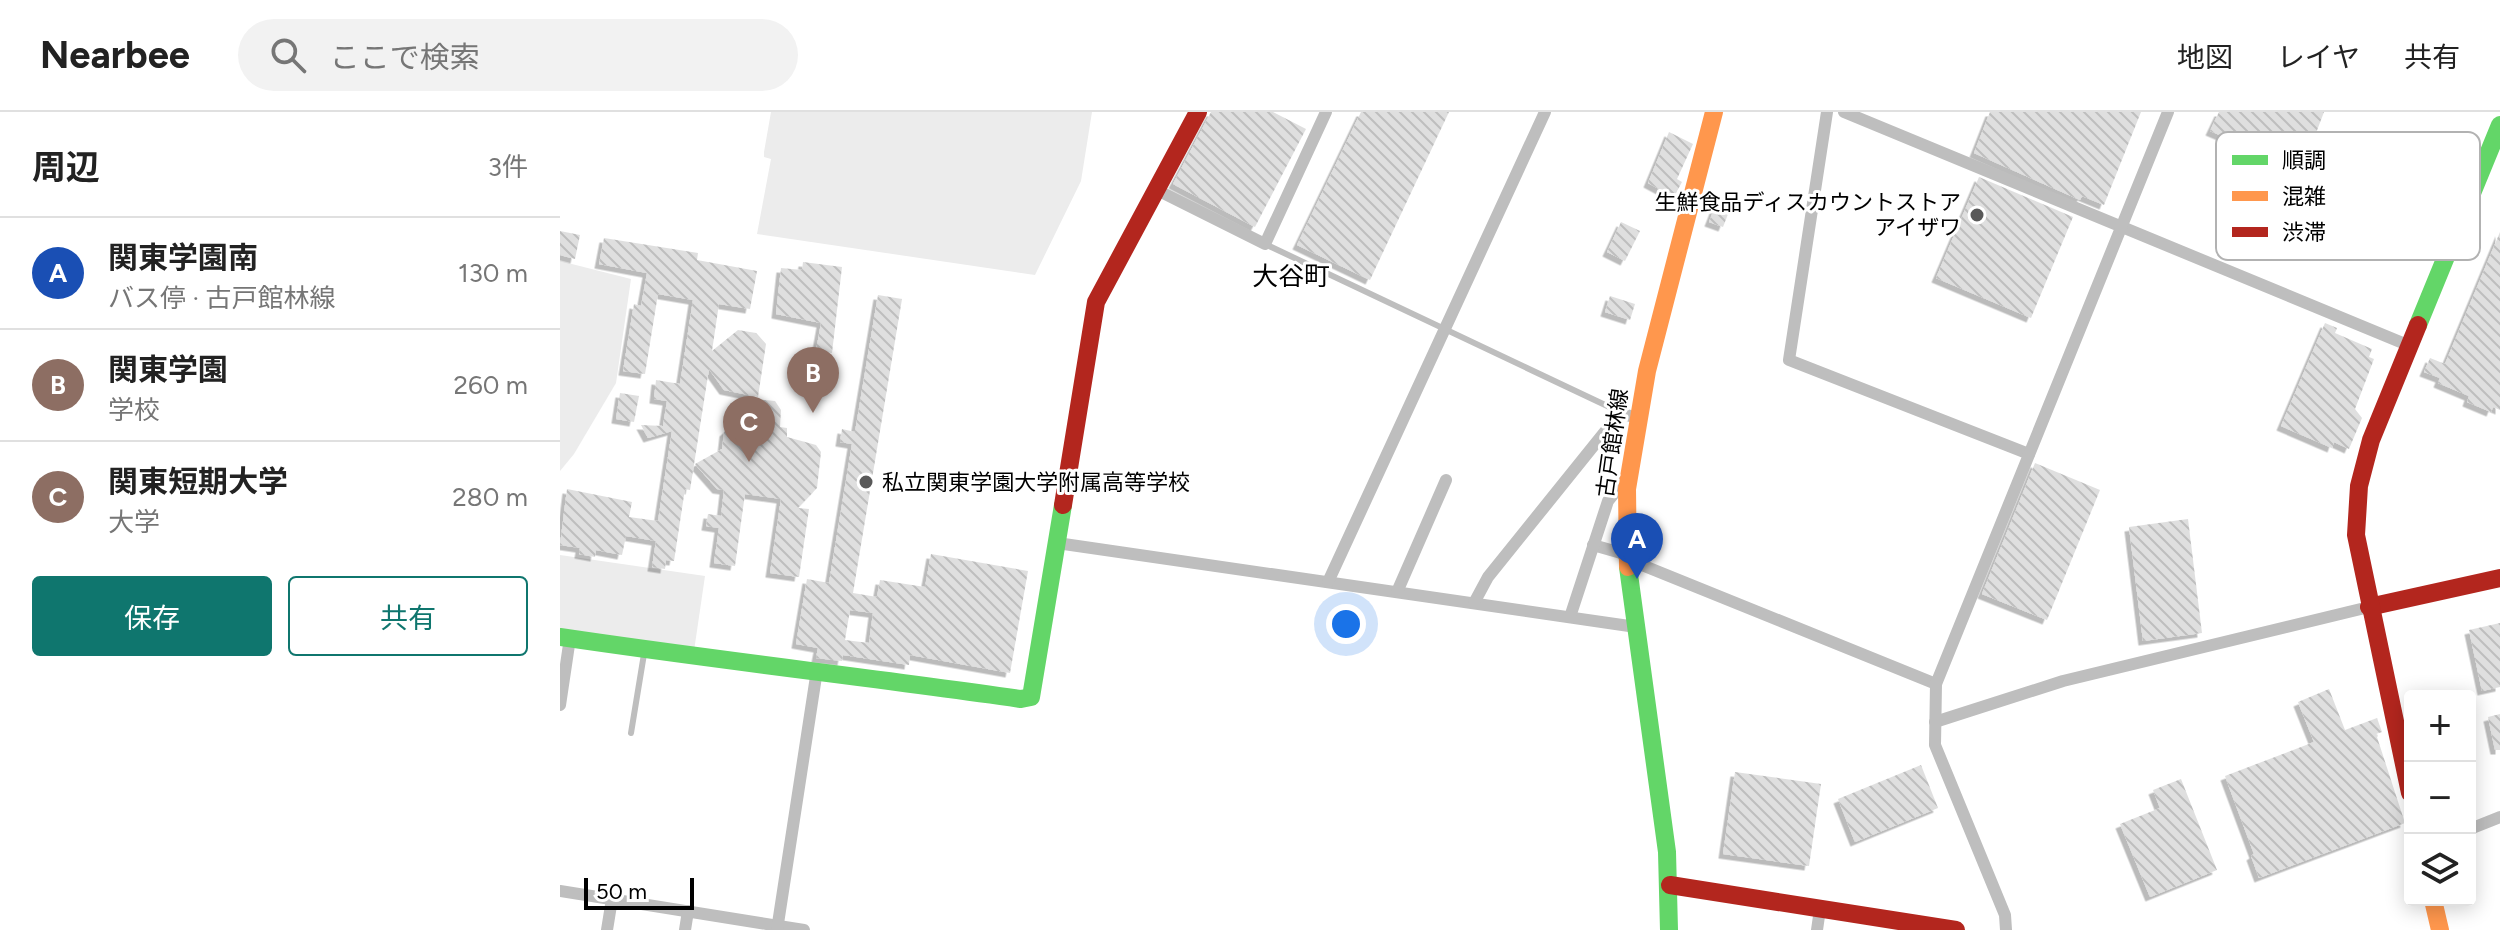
<!DOCTYPE html>
<html lang="ja">
<meta charset="utf-8">
<style>
body{margin:0;font-family:Figtree,"Noto Sans JP",sans-serif;background:#f2f2f2;color:#222}
.controls{position:absolute;right:24px;bottom:24px;display:grid;overflow:hidden;border-radius:8px;box-shadow:0 4px 20px #0003}
.controls button{width:72px;height:72px;display:grid;place-items:center;padding:0;border:0;border-bottom:2px solid #e0e0e0;background:#fff;color:#222;font:40px sans-serif}
.scale{position:absolute;left:24px;bottom:20px;width:110px;box-sizing:border-box;padding-left:8px;border:4px solid #000;border-top:0;font-size:22px;line-height:28px;white-space:nowrap;color:#000;-webkit-text-stroke:6px #fff;paint-order:stroke}
.you{position:absolute;left:786px;top:512px;width:28px;height:28px;margin:-20px;border:6px solid #fff;border-radius:50%;background:#1a73e8;box-shadow:0 0 0 12px #1a73e833}
.badge{display:grid;place-items:center;width:52px;height:52px;border-radius:50%;background:#0f766e;color:#fff;font-size:26px;font-weight:700}
.pin{position:absolute;translate:-50% -66px;filter:drop-shadow(0 2px 4px #0008)}
.pin::after{content:'';position:absolute;top:42px;width:28px;height:24px;background:inherit;clip-path:polygon(0 0,100% 0,50% 100%)}
.list{margin:0;padding:0;list-style:none}
h2{display:flex;justify-content:space-between;align-items:center;height:104px;margin:0;padding:0 32px;font-size:34px}
h2 small{font-size:26px;font-weight:400;color:#767676}
.list li{display:grid;grid-template-columns:52px 1fr auto;gap:24px;align-items:center;box-sizing:border-box;height:112px;padding:0 32px;border-top:2px solid #e0e0e0}
.list b{display:block;font-size:30px;white-space:nowrap}
.list p{margin:0;font-size:26px;white-space:nowrap;color:#767676}
.list em{font-size:26px;font-style:normal;color:#767676}
.actions{display:flex;gap:16px;padding:24px 32px}
.actions a{flex:1;padding:18px 0;border:2px solid #0f766e;border-radius:8px;text-align:center;font-size:28px;color:#0f766e}
.actions .main{background:#0f766e;color:#fff}
.icon{flex:none;width:44px;height:44px;fill:none;stroke:currentColor;stroke-width:2;stroke-linecap:round;stroke-linejoin:round}
.map{position:relative;flex:none;width:1940px;height:818px;overflow:hidden}
header{display:flex;align-items:center;gap:48px;box-sizing:border-box;height:112px;padding:0 40px;background:#fff;border-bottom:2px solid #e0e0e0}
header strong{font-size:38px}
nav{display:flex;gap:44px;margin-inline-start:auto;font-size:28px}
.search{width:560px;height:72px;background:#f2f2f2;display:flex;align-items:center;gap:20px;box-sizing:border-box;padding:0 28px;border-radius:44px;color:#767676;font-size:30px}
main{display:flex}
aside{flex:1;background:#fff}
.map>svg:first-child{display:block}
</style>
<header>
<strong>Nearbee</strong>
<div class="search"><svg class="icon" aria-label="search" viewBox="0 0 24 24"><circle cx="10" cy="10" r="6"/><path d="M15 15l6 6"/></svg>ここで検索</div>
<nav><a>地図</a><a>レイヤ</a><a>共有</a></nav>
</header>
<main>
<aside>
<h2>周辺<small>3件</small></h2>
<ul class="list">
<li><span class="badge" style="background:#1a4fb4">A</span><div><b>関東学園南</b><p>バス停 · 古戸館林線</p></div><em>130 m</em></li>
<li><span class="badge" style="background:#8d6e63">B</span><div><b>関東学園</b><p>学校</p></div><em>260 m</em></li>
<li><span class="badge" style="background:#8d6e63">C</span><div><b>関東短期大学</b><p>大学</p></div><em>280 m</em></li>
</ul>
<div class="actions"><a class="main">保存</a><a>共有</a></div>
</aside>
<div class="map">
<svg width="1940" height="818" viewBox="0 0 1940 818">
<defs>
<pattern id="building-back-hatch" width="6" height="6" patternUnits="userSpaceOnUse" patternTransform="scale(2)"><rect width="6" height="6" fill="#dfdfdf"/><path d="M-1 5l2 2M0 0l6 6M5-1l2 2" fill="none" stroke="#bebebe"/></pattern>
<filter id="shadow"><feDropShadow dx="-4.5" dy="4.5" stdDeviation="0" flood-color="#0004"/></filter>
</defs>
<rect width="100%" height="100%" fill="#fff"/>
<g fill="#ececec">
<path d="M 211,0 L 532,0 L 521,69 L 475,163 L 197,122 L 211,47 L 204,45 L 204,40 Z"/>
<path d="M 0,149 L 71,167 L 56,271 L 14,342 L 0,359 Z"/>
<path d="M 0,443 L 145,464 L 134,539 L 0,517 Z"/>
</g>
<g fill="url(#building-back-hatch)" fill-rule="evenodd" filter="url(#shadow)">
<path d="M 651,0 L 713,0 L 746,17 L 695,115 L 613,72 Z"/>
<path d="M 801,0 L 889,0 L 810,168 L 737,133 Z"/>
<path d="M 1430,0 L 1581,0 L 1544,93 L 1522,84 L 1520,88 L 1414,41 Z"/>
<path d="M 1659,0 L 1764,0 L 1742,58 L 1650,19 Z"/>
<path d="M 1109,20 L 1133,32 L 1117,67 L 1122,70 L 1114,85 L 1088,71 Z"/>
<path d="M 1419,65 L 1513,105 L 1471,206 L 1376,166 Z"/>
<path d="M 1156,92 L 1170,97 L 1163,115 L 1149,110 Z"/>
<path d="M 1061,110 L 1080,119 L 1065,149 L 1047,140 Z"/>
<path d="M 0,119 L 20,123 L 15,147 L 0,143 Z"/>
<path d="M 1940,120 L 1940,298 L 1933,295 L 1931,300 L 1907,290 L 1909,284 L 1878,271 L 1880,266 L 1864,260 L 1870,246 L 1885,252 Z"/>
<path d="M 44,126 L 138,141 L 137,148 L 197,159 L 190,197 L 159,192 L 152,239 L 178,218 L 196,221 L 206,232 L 198,285 L 164,278 L 149,257 L 130,378 L 125,377 L 114,449 L 106,448 L 105,457 L 92,455 L 96,429 L 66,424 L 62,443 L 36,438 L 35,445 L 19,442 L 20,436 L 0,433 L 7,377 L 72,390 L 69,405 L 98,409 L 112,319 L 88,326 L 81,313 L 103,314 L 107,289 L 94,287 L 96,268 L 120,272 L 133,188 L 98,182 L 85,262 L 63,259 L 74,192 L 81,194 L 87,161 L 39,152 Z"/>
<path d="M 243,150 L 282,155 L 272,241 L 256,239 L 261,211 L 216,202 L 221,156 L 242,158 Z"/>
<path d="M 318,183 L 342,187 L 293,481 L 317,485 L 320,468 L 365,475 L 371,442 L 468,459 L 450,561 L 350,543 L 349,553 L 283,543 L 282,549 L 256,546 L 258,536 L 236,532 L 247,467 L 269,471 L 292,332 L 280,330 L 282,317 L 295,320 ZM 290,498 L 313,501 L 309,531 L 285,528 Z"/>
<path d="M 1050,184 L 1075,192 L 1070,208 L 1045,200 Z"/>
<path d="M 1765,211 L 1777,216 L 1775,221 L 1812,237 L 1809,245 L 1814,247 L 1795,297 L 1802,306 L 1789,337 L 1774,330 L 1772,336 L 1721,314 Z"/>
<path d="M 60,281 L 79,284 L 74,310 L 56,307 Z"/>
<path d="M 195,287 L 215,289 L 221,298 L 220,315 L 227,316 L 227,325 L 256,333 L 261,340 L 257,376 L 238,396 L 249,397 L 239,465 L 210,461 L 221,387 L 185,382 L 175,454 L 154,451 L 159,416 L 146,414 L 148,402 L 161,404 L 164,378 L 157,377 L 135,352 L 162,337 L 164,320 L 170,315 L 183,317 L 192,311 Z"/>
<path d="M 1475,351 L 1540,378 L 1487,508 L 1422,482 Z"/>
<path d="M 1628,407 L 1642,521 L 1583,529 L 1569,415 Z"/>
<path d="M 1940,511 L 1940,575 L 1922,579 L 1909,518 Z"/>
<path d="M 1769,577 L 1785,618 L 1817,606 L 1822,620 L 1816,622 L 1845,711 L 1699,766 L 1691,744 L 1694,742 L 1665,664 L 1754,630 L 1738,590 Z"/>
<path d="M 1940,602 L 1940,638 L 1935,638 L 1928,605 Z"/>
<path d="M 1361,653 L 1378,696 L 1295,730 L 1278,687 Z"/>
<path d="M 1175,660 L 1261,672 L 1249,754 L 1163,742 Z"/>
<path d="M 1621,667 L 1657,758 L 1590,785 L 1560,712 L 1600,696 L 1593,678 Z"/>
</g>
<g fill="none" stroke-linecap="round" stroke-linejoin="round">
<g stroke="#bebebe" stroke-width="6">
<path d="M 705,132 L 1060,300"/>
<path d="M 71,621 L 84,542"/>
</g>
<g stroke="#bebebe" stroke-width="12">
<path d="M 1267,0 L 1229,248 L 1469,342"/>
<path d="M 1284,0 L 1850,234"/>
<path d="M 597,78 L 705,132 L 766,0"/>
<path d="M 497,431 L 1076,515"/>
<path d="M 1033,433 L 1061,441 L 1067,447 L 1376,572"/>
<path d="M 768,470 L 985,0"/>
<path d="M 837,480 L 886,368"/>
<path d="M 914,491 L 928,465 L 1060,301 L 1077,306"/>
<path d="M 1010,505 L 1048,389 L 1067,365"/>
<path d="M 0,593 L 10,526"/>
<path d="M 1375,610 L 1503,569 L 1809,495"/>
<path d="M 1910,717 L 1940,705"/>
<path d="M 0,779 L 244,818"/>
<path d="M 47,818 L 52,787"/>
<path d="M 125,818 L 128,799"/>
<path d="M 217,818 L 257,558"/>
<path d="M 1257,818 L 1260,797"/>
<path d="M 1446,818 L 1445,803 L 1375,633 L 1376,572 L 1608,0"/>
</g>
<g stroke="#63d668" stroke-width="18">
<path d="M 1858,213 L 1940,13"/>
<path d="M 1068,455 L 1107,740 L 1109,818"/>
<path d="M 0,525 C 154,548 307,565 461,587 L 471,585 L 503,393"/>
</g>
<g stroke="#ff974d" stroke-width="18">
<path d="M 1068,455 L 1067,377 L 1087,259 L 1154,0"/>
<path d="M 1873,788 L 1880,818"/>
</g>
<g stroke="#b3261e" stroke-width="18">
<path d="M 503,393 L 536,190 L 638,0"/>
<path d="M 1809,495 L 1940,466"/>
<path d="M 1850,681 L 1796,423 L 1799,374 L 1811,328 L 1858,213"/>
<path d="M 1110,773 L 1396,818"/>
</g>
</g>
<g fill="#595959" stroke="#fff" stroke-width="3">
<circle cx="1417" cy="103" r="8"/>
<circle cx="306" cy="370" r="8"/>
</g>
<g text-anchor="middle" stroke-width="6" stroke-linejoin="round" paint-order="stroke">
<g font-size="22" fill="#000" stroke="#fff" text-anchor="end">
<text x="1401" y="98">生鮮食品ディスカウントストア<tspan x="1401" dy="25">アイザワ</tspan></text>
<text x="322" y="378" text-anchor="start">私立関東学園大学附属高等学校</text>
</g>
<g font-size="22" fill="#000" stroke="#fff">
<text transform="translate(1052 331) rotate(-82)" y="8">古戸館林線</text>
</g>
<g font-size="26" fill="#000" stroke="#fff">
<text x="731" y="173">大谷町</text>
</g>
</g>
<rect x="1656" y="20" width="264" height="128" rx="12" fill="#fff" stroke="#b2b2b2" stroke-width="2"/>
<rect x="1672" y="43" width="36" height="10" fill="#63d668"/>
<rect x="1672" y="79" width="36" height="10" fill="#ff974d"/>
<rect x="1672" y="115" width="36" height="10" fill="#b3261e"/>
<g font-size="22" fill="#000">
<text x="1722" y="56">順調</text>
<text x="1722" y="92">混雑</text>
<text x="1722" y="128">渋滞</text>
</g>
</svg>
<div class="controls">
<button>+</button>
<button>−</button>
<button><svg class="icon" aria-label="layers" viewBox="0 0 24 24"><path d="M12 4l9 5-9 5-9-5zM3 14l9 5 9-5"/></svg></button>
</div>
<div class="scale">50 m</div>
<div class="you"></div>
<div class="pin badge" style="left:1077px;top:467px;background:#1a4fb4">A</div>
<div class="pin badge" style="left:253px;top:301px;background:#8d6e63">B</div>
<div class="pin badge" style="left:189px;top:350px;background:#8d6e63">C</div>
</div>
</main>
